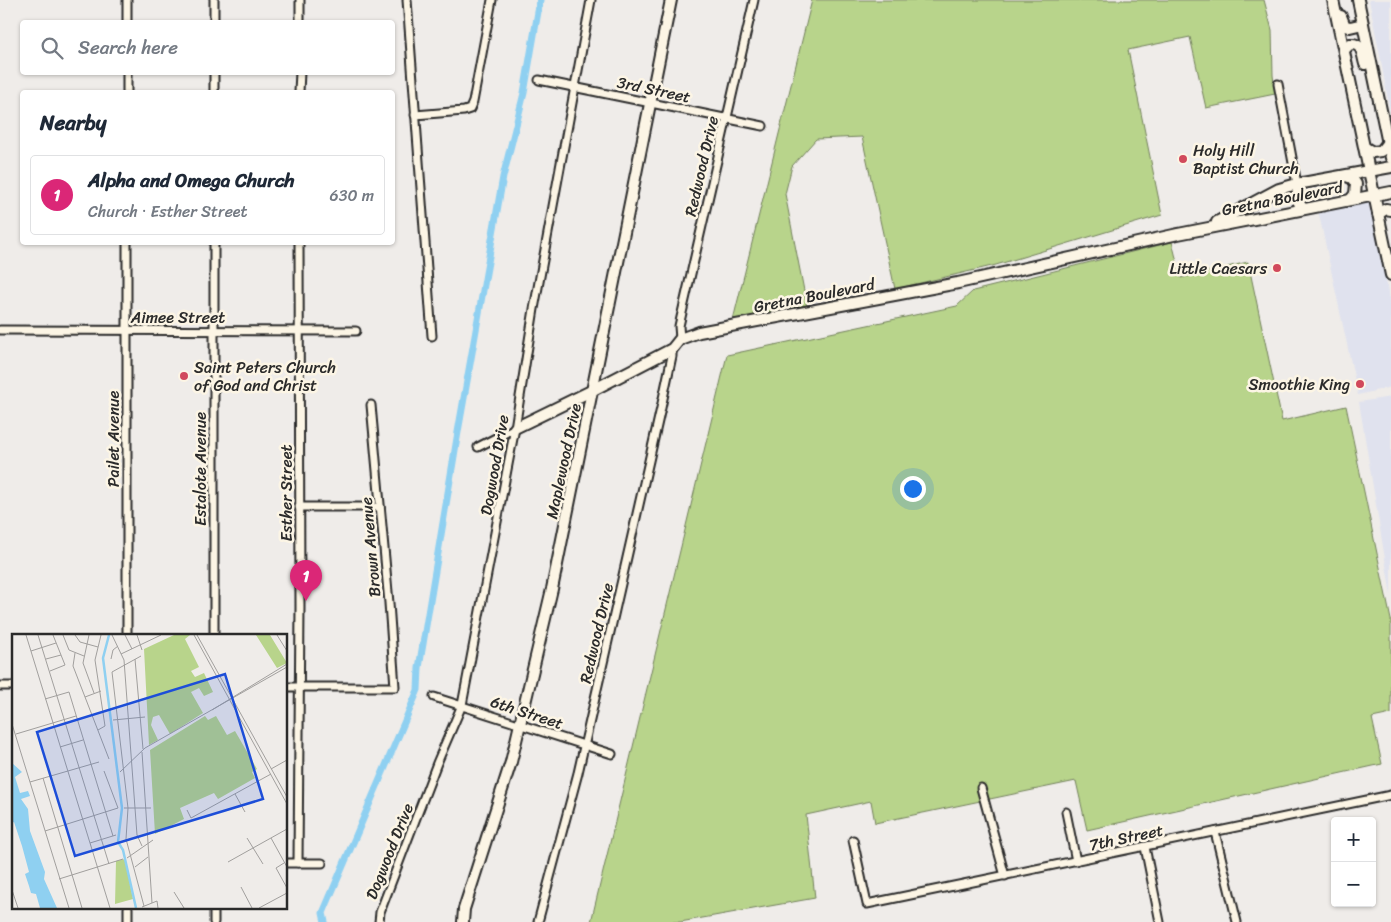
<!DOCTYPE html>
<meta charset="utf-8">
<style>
body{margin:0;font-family:Sriracha,sans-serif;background:#f2f2f3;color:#1f2937}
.controls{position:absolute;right:15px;bottom:15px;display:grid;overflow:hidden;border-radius:5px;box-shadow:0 1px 4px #0004}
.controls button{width:45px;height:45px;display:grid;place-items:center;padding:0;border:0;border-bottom:1px solid #e0e1e3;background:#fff;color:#1f2937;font:25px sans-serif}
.you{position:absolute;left:912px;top:488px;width:18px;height:18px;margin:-12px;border:4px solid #fff;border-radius:50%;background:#1a73e8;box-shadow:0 0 0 8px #1a73e833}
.badge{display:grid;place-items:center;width:32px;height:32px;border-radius:50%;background:#db2777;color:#fff;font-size:16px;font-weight:700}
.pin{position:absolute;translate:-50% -41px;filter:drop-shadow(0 1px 2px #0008)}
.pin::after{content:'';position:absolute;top:26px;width:18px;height:15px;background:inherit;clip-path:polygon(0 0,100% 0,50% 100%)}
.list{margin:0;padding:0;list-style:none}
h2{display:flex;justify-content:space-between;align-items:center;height:65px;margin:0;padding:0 20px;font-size:21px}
h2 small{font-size:16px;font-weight:400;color:#747a83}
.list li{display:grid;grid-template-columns:32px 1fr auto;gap:15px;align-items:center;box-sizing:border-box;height:80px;margin:0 10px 10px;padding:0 10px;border:1px solid #e0e1e3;border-radius:5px}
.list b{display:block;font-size:19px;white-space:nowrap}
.list p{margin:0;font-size:16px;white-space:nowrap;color:#747a83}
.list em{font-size:16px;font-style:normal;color:#747a83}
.icon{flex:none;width:28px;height:28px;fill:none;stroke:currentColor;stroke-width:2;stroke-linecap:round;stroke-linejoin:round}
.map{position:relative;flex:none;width:1391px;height:922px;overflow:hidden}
.search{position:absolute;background:#fff;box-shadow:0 1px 4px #0004;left:20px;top:20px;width:375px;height:55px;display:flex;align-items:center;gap:12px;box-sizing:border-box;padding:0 18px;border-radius:5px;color:#747a83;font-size:19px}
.panel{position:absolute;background:#fff;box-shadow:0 1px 4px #0004;left:20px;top:90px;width:375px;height:155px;border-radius:5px}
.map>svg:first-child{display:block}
</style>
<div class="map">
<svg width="1391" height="922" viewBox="0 0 1391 922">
<rect width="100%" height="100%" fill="#efece9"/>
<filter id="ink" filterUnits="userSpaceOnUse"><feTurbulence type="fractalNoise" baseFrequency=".02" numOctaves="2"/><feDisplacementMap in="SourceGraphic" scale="10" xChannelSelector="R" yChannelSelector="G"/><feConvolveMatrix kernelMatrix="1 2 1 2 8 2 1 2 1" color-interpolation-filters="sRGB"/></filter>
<g filter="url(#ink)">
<g fill="#e0e2ee">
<path d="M 1369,0 L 1391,0 L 1391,117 L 1381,61 Z"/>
<path d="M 1370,200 L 1380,245 L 1391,310 L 1391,387 L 1358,395 L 1318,210 Z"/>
<path d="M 1391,397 L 1391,595 L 1359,402 Z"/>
</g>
<g fill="#b8d48b" stroke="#72805b">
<path d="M 812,0 L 1264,0 L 1272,30 L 1273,75 L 1275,94 L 1206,108 L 1190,37 L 1128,50 L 1162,215 L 996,265 L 895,289 L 862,137 L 816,139 L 792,166 L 785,194 L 807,306 L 733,320 Z"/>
<path d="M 1172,242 L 1181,278 L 1248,262 L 1282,421 L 1346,406 L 1391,620 L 1391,714 L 1372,718 L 1382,764 L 1087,830 L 1076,781 L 875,823 L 871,801 L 806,815 L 815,898 L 680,922 L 591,922 L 727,355 L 957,306 L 973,291 Z"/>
</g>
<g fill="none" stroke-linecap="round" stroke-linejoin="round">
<path stroke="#8fd0f1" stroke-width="7" d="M 325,922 L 323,913 L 418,690 L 419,668 L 458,432 L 503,177 L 524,93 L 540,0"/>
<g stroke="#2b2b2b" stroke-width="11">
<g id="street">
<path d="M 214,0 L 214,22"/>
<path d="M 407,0 L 432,336"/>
<path d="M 127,22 L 127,0"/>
<path d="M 300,22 L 300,0"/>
<path d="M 214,72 L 214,92"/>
<path d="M 539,80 L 763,126"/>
<path d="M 1278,84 L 1297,184"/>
<path d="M 127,92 L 127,72"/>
<path d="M 299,92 L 300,72"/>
<path d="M 415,115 L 464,111 L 470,109 L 473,102 L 492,0"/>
<path d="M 127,242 L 127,636"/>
<path d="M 214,242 L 214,636"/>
<path d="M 0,330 L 356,331"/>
<path d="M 680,339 L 679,326 L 754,0"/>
<path d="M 478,447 L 515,428"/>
<path d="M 299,507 L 380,507"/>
<path d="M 0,686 L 14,686"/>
<path d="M 286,687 L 395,687 L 389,603 L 371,405"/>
<path d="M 434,697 L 612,754"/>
<path d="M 981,788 L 1005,876"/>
<path d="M 1066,812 L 1076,861"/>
<path d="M 1215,832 L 1237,922"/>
<path d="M 853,840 L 867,904 L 1391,795"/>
<path d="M 1145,847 L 1160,922"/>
<path d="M 286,863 L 322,863"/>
<path d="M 298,863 L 300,607 L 299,242"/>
<path d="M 214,908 L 214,922"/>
<path d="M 128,922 L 128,908"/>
<path d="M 379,922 L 380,912 L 437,763 L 462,705 L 515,428 L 534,309 L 591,0"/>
<path d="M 538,922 L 578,773 L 661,408 L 672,356 L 672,349"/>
</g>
</g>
<g stroke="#2b2b2b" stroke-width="14">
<g id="secondary">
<path d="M 1333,0 L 1391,275"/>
<path d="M 1358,0 L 1391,158"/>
<path d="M 1341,16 L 1345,26 L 1350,27 L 1363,24"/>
<path d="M 1344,50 L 1350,44 C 1363,43 1362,54 1365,64"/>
<path d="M 1364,147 L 1373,152 L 1381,151 L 1388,142"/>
<path d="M 1346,176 L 1352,178 L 1356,184 L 1355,194 L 1351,199"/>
<path d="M 1297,184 L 1299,203 L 1303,209"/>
<path d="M 1378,214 L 1386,209 L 1391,210"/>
<path d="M 1217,222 L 1279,189 L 1297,184 L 1391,167"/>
<path d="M 515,428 L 593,390 L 672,349 L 680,339 L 699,332 L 958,283 L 1178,234 L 1391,192"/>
<path d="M 463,922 L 464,909 L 511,762 L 552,589 L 671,0"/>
</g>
</g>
<use href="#street" stroke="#fcf5e5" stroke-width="7"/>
<use href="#secondary" stroke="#fcf5e5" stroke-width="10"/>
</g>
</g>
<g fill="#d1495b" stroke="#fcf5e5" stroke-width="2">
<circle cx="1183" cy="159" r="5"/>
<circle cx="1277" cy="268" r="5"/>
<circle cx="184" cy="376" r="5"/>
<circle cx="1360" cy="384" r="5"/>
</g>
<g text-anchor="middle" stroke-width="5" stroke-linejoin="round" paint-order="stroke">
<g font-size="16" fill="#2b2b2b" stroke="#fcf5e5">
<text transform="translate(654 89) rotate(12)" y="6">3rd Street</text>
<text transform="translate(701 166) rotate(-77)" y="6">Redwood Drive</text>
<text transform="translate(1282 198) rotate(-11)" y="6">Gretna Boulevard</text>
<text transform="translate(814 295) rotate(-11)" y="6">Gretna Boulevard</text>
<text x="178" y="323">Aimee Street</text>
<text transform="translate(113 439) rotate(-90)" y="6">Pailet Avenue</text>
<text transform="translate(563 461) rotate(-78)" y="6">Maplewood Drive</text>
<text transform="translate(494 465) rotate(-80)" y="6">Dogwood Drive</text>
<text transform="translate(200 469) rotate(-90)" y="6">Estalote Avenue</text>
<text transform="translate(286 493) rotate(-90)" y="6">Esther Street</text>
<text transform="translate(370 547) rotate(-95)" y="6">Brown Avenue</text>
<text transform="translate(596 633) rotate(-77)" y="6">Redwood Drive</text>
<text transform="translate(527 712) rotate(18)" y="6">6th Street</text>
<text transform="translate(1126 837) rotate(-12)" y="6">7th Street</text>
<text transform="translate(389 851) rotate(-68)" y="6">Dogwood Drive</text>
</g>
<g font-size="16" fill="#2b2b2b" stroke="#fcf5e5" text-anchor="start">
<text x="1193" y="156">Holy Hill<tspan x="1193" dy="18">Baptist Church</tspan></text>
<text x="1267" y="274" text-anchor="end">Little Caesars</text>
<text x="194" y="373">Saint Peters Church<tspan x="194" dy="18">of God and Christ</tspan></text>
<text x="1350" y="390" text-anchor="end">Smoothie King</text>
</g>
</g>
<g transform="translate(12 634)">
<rect width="275" height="275" fill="#efece9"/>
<path d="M 162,1 L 178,1 L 173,5 L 187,33 L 179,37 L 183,43 L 192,39 L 201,58 L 192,62 L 187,54 L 179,58 L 191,79 L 158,100 L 147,81 L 141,83 L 139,91 L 146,106 L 137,111 L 132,15 ZM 244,1 L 258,1 L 275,29 L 265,34 ZM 193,82 L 196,86 L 204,82 L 215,101 L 223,97 L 245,135 L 240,138 L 243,144 L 206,165 L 202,159 L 168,174 L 172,185 L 143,200 L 138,116 ZM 113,225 L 121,265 L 103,270 L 104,227 Z" fill="#b8d48b"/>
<path d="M 0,129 L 10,138 L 3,143 L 8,159 L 16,157 L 18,162 L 9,165 L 16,175 L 18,197 L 33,238 L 32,245 L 45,274 L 28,274 L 24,260 L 19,259 L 17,252 L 13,240 L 17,238 L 10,212 L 2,188 L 0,189 Z" fill="#8fd0f1"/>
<path fill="none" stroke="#8fd0f1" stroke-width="2.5" d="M 97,1 L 91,24 L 110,174 L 106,208 L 111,216 L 124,274"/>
<path fill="none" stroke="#a19f9d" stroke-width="1" d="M 14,1 L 98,274M 26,1 L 97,230M 51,1 L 57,16 L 72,22M 63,1 L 68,8 L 86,13M 77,1 L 71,29 L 82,59M 100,1 L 112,26 L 125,201 L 130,212M 113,1 L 120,15M 125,1 L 130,16M 182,1 L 275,170M 185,1 L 275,163M 265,1 L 275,17M 19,17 L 44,9M 63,19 L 61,32 L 97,125M 109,20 L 149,1M 129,22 L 100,38 L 116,174 L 114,205 L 132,272M 34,25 L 49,21M 99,25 L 101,16 L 106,12M 123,25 L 131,115M 38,37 L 53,31 L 41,1M 73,63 L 89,57M 33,65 L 57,58 L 101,202M 200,76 L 275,30M 101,86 L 133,83M 0,90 L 57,274M 86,96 L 93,92 L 83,26 L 89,1M 4,100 L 64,82M 48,113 L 71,106M 130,118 L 140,269M 259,135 L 275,126M 108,138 L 133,114 L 275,33M 31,144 L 70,274M 18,148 L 87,128M 223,160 L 233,178M 112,174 L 139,174M 175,176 L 179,184 L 259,140M 33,197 L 106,174 L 92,137M 235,204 L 251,230M 259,204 L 275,233M 78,209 L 104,201M 115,224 L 141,206M 216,228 L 275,195M 272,229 L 264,234 L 275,254M 123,233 L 136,223M 47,245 L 111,225M 229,253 L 240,274M 0,256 L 6,274M 162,258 L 172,274M 130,273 L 145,267 L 146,274M 247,274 L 275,259"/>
<path fill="#1d4ed8" fill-opacity="0.15" stroke="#1d4ed8" stroke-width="2.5" d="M 213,40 L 251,165 L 63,222 L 25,98 Z"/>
<rect width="275" height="275" fill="none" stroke="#2b2b2b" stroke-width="2.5"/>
</g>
</svg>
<div class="controls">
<button>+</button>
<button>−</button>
</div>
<div class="you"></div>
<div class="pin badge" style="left:306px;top:601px">1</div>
<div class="search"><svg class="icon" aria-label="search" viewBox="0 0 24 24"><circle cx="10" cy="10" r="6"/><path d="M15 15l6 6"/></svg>Search here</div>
<section class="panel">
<h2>Nearby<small></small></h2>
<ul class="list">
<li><span class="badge">1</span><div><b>Alpha and Omega Church</b><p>Church · Esther Street</p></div><em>630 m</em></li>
</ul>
</section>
</div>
